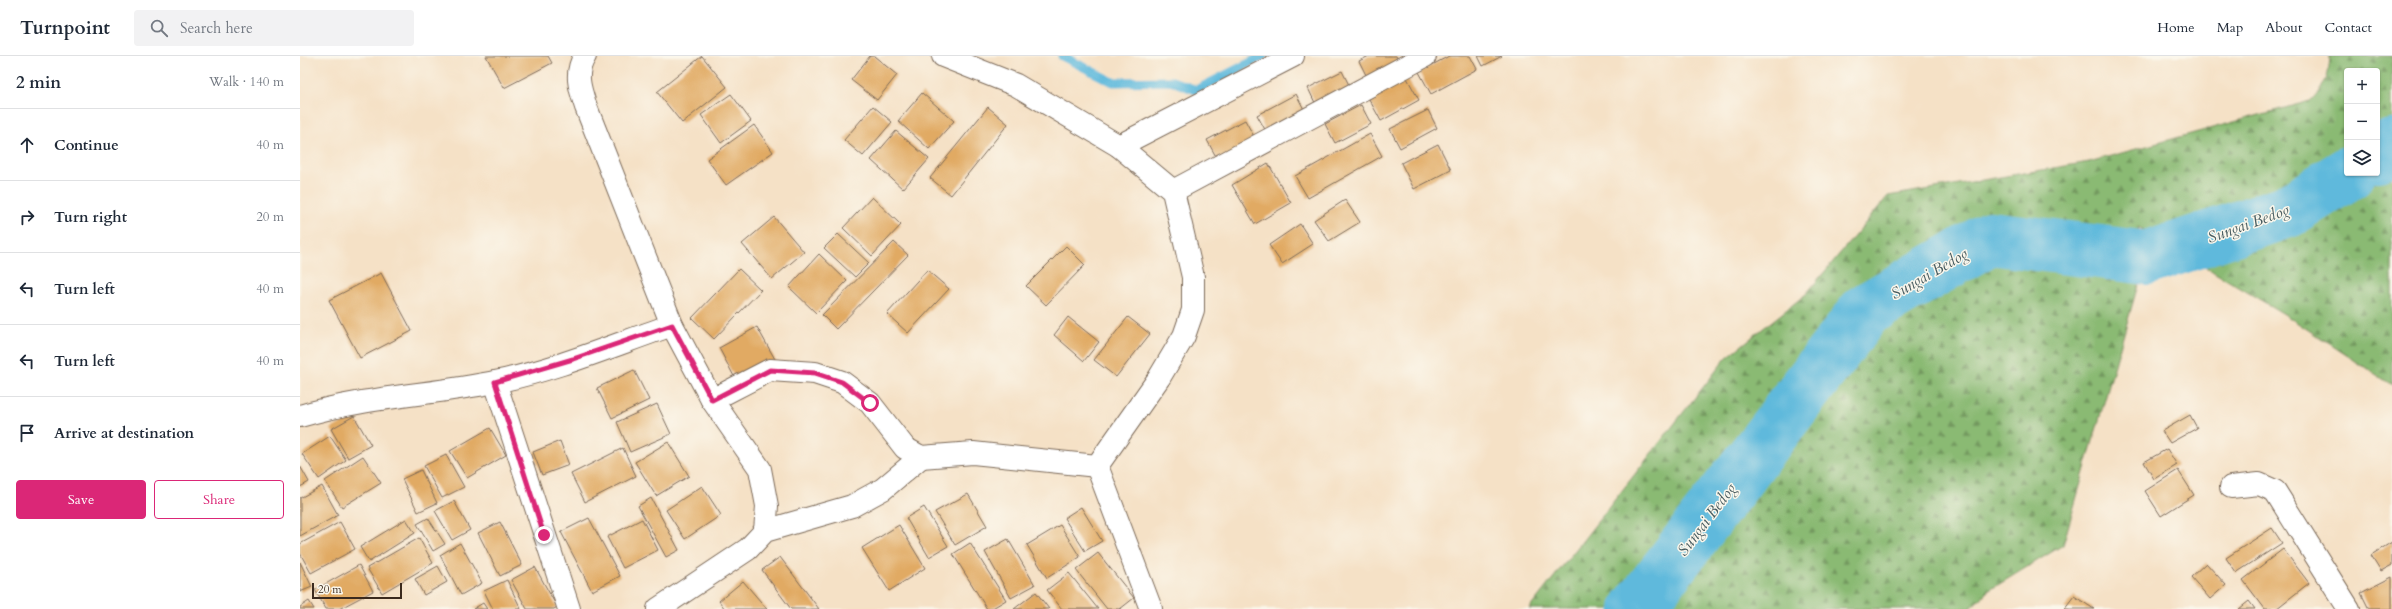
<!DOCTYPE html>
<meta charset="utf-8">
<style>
body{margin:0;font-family:Cardo,serif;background:#f2f2f3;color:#1f2937}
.controls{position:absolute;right:12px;top:12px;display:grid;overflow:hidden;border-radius:4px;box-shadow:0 1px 3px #0004}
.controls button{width:36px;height:36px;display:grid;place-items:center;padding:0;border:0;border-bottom:1px solid #e0e1e3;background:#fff;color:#1f2937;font:20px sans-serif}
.scale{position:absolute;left:12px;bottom:10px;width:90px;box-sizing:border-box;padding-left:4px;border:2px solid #3b2a1e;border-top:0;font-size:11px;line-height:14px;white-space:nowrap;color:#3b2a1e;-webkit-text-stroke:3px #fbf7ec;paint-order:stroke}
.stop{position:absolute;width:12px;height:12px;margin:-9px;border:3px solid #db2777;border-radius:50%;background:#fff}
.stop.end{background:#db2777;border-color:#fff;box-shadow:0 1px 4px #0008}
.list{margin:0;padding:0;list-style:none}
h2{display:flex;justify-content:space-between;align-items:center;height:52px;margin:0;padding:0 16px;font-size:17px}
h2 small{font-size:13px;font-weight:400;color:#747a83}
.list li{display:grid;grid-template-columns:26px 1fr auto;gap:12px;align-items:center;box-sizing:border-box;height:72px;padding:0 16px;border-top:1px solid #e0e1e3}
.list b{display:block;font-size:15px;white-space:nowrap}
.list em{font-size:13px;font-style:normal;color:#747a83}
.actions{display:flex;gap:8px;padding:12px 16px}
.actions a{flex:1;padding:9px 0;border:1px solid #db2777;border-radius:4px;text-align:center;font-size:14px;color:#db2777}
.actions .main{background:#db2777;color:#fff}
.icon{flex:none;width:22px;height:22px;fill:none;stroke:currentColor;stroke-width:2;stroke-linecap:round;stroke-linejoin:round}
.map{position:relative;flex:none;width:2092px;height:553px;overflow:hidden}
header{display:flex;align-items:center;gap:24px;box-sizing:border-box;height:56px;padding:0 20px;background:#fff;border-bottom:1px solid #e0e1e3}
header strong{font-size:19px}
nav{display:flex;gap:22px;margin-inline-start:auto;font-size:14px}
.search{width:280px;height:36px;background:#f2f2f3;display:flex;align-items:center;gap:10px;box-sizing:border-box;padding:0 14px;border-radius:4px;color:#747a83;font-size:15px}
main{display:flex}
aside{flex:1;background:#fff}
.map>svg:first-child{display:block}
</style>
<header>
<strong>Turnpoint</strong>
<div class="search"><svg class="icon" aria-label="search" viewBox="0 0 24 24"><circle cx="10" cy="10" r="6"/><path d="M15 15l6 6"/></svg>Search here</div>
<nav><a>Home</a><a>Map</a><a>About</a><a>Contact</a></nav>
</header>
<main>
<aside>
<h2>2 min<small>Walk · 140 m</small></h2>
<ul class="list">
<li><svg class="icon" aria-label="ahead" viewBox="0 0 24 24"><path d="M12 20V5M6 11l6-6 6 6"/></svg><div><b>Continue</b></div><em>40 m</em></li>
<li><svg class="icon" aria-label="right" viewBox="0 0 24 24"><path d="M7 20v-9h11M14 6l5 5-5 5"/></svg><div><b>Turn right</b></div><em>20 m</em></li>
<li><svg class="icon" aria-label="left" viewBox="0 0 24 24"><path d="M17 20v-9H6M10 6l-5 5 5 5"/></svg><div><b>Turn left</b></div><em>40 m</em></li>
<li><svg class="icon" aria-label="left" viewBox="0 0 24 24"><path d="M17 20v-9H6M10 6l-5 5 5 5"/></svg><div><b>Turn left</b></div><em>40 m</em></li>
<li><svg class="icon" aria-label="arrive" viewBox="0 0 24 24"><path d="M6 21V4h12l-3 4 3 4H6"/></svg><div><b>Arrive at destination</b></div></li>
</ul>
<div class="actions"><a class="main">Save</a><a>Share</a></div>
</aside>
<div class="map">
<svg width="2092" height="553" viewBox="0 0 2092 553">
<defs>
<pattern id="forest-firs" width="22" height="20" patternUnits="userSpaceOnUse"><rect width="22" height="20" fill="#8aba73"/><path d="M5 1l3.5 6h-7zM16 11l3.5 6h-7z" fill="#72975e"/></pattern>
</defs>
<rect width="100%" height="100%" fill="#fbf7ec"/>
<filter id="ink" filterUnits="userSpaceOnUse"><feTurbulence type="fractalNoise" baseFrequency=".025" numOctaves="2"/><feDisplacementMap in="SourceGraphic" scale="8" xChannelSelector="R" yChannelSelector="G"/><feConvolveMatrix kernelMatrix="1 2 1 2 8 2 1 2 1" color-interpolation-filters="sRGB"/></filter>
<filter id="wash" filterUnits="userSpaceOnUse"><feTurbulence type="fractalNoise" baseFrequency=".012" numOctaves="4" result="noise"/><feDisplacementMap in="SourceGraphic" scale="16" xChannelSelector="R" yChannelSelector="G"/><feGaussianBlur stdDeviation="0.9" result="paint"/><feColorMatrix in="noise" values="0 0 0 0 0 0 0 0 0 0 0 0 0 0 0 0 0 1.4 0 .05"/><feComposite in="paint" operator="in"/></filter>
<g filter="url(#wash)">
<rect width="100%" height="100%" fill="#f5e1c6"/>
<path fill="url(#forest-firs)" stroke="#627248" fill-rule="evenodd" d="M 2030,0 L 2092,0 L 2092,329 L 1984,258 L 1838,171 L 1840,222 L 1763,489 L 1688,535 L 1669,553 L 1229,553 L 1426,302 L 1506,238 L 1588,140 L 1789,106 L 2010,45 C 2025,31 2029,20 2030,0 ZM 2047,15 L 2077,15 L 2077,117 L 2047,117 Z"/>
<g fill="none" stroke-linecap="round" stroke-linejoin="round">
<path stroke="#5fb9dc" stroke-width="9" d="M 762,0 L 813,26 L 872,25 L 896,34 L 963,0"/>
<g stroke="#5fb9dc" stroke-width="54">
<path d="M 2077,99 L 2092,90"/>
<path d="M 1337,553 L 1566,254 L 1690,182 L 1848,202 L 1988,155 L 2049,117"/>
</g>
</g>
<g id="blocks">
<g fill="#e1aa64">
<path d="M 186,0 L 248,0 L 252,7 L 204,32 Z"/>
<path d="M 402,0 L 427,31 L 382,67 L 357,36 Z"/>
<path d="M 570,0 L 574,0 L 597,19 L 577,44 L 551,24 Z"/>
<path d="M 1069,0 L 1096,0 L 1101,10 L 1070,27 L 1059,5 Z"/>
<path d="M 1149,0 L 1170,0 L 1177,13 L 1131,38 L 1119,16 Z"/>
<path d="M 1178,0 L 1202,0 L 1183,10 Z"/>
<path d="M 1042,15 L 1052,35 L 1017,51 L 1008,32 Z"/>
<path d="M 1107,22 L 1119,44 L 1081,65 L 1069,43 Z"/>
<path d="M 622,37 L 654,65 L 629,93 L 598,65 Z"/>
<path d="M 431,38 L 451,65 L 421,87 L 401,59 Z"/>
<path d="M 996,38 L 1007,59 L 968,79 L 957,59 Z"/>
<path d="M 1061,49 L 1071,68 L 1035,87 L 1025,68 Z"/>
<path d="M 573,50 L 592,66 L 563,100 L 544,84 Z"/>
<path d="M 688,51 L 708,68 L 651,139 L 630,122 Z"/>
<path d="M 1128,54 L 1137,72 L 1100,92 L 1090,73 Z"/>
<path d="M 945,64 L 958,88 L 920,108 L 907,84 Z"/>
<path d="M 454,69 L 473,96 L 426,129 L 407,103 Z"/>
<path d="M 596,75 L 629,103 L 603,133 L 571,104 Z"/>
<path d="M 1070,78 L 1082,100 L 1008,142 L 995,120 Z"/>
<path d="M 1138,88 L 1151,114 L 1114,133 L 1101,107 Z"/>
<path d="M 968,107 L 991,147 L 955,168 L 932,129 Z"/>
<path d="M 572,141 L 601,169 L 572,200 L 543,172 Z"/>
<path d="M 1045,144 L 1060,166 L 1029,185 L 1014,164 Z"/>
<path d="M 474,161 L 504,196 L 472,223 L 442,188 Z"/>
<path d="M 1000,168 L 1013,188 L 982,208 L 969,189 Z"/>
<path d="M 538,178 L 569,207 L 555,221 L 524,192 Z"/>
<path d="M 594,186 L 608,199 L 536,273 L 522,259 Z"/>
<path d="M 766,190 L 785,209 L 746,249 L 726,230 Z"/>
<path d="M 519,198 L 547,225 L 516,257 L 489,231 Z"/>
<path d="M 439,213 L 461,234 L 414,283 L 392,262 Z"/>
<path d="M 627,214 L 649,233 L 608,277 L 587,258 Z"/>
<path d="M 81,217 L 112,275 L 60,302 L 29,244 Z"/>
<path d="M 768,261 L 799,286 L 784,305 L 754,279 Z"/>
<path d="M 828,261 L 850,278 L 816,321 L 794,304 Z"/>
<path d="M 457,271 L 476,305 L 437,326 L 419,292 Z"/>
<path d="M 334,314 L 349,344 L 312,362 L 297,332 Z"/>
<path d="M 357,348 L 371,378 L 330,396 L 317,366 Z"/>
<path d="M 1890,359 L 1897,372 L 1870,387 L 1862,375 Z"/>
<path d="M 54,360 L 71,389 L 48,402 L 31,373 Z"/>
<path d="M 190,372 L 206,399 L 167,422 L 150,395 Z"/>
<path d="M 30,380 L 46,404 L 19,423 L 2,398 Z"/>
<path d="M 260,385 L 269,409 L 242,419 L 233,396 Z"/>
<path d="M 368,386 L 389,420 L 356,440 L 335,406 Z"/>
<path d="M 323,392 L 336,420 L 285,446 L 271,418 Z"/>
<path d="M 1867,393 L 1877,409 L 1854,423 L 1844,406 Z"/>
<path d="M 146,399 L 164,431 L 142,442 L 124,410 Z"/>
<path d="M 63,400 L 81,427 L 42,451 L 25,425 Z"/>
<path d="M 0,410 L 9,426 L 0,431 Z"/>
<path d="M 121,414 L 137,447 L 118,456 L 102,423 Z"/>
<path d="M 1878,414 L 1894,439 L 1861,460 L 1845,435 Z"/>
<path d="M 22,430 L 38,459 L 0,480 L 0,442 Z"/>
<path d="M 402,430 L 421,459 L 385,483 L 366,454 Z"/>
<path d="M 668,438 L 687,470 L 655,489 L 635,456 Z"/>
<path d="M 351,442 L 379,494 L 366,501 L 338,450 Z"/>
<path d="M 154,445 L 170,474 L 152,484 L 135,455 Z"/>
<path d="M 624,451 L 648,490 L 629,501 L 606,462 Z"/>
<path d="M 781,451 L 802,485 L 785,495 L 764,462 Z"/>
<path d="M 128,462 L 145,488 L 133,495 L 117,468 Z"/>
<path d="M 289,462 L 320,520 L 292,535 L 261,476 Z"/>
<path d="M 106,463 L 115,477 L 69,506 L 60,491 Z"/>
<path d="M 342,463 L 358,494 L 323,512 L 307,481 Z"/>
<path d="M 40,466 L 55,493 L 11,517 L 0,497 L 0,488 Z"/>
<path d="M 200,466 L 222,509 L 200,520 L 178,477 Z"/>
<path d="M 599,469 L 625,512 L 589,535 L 562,492 Z"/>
<path d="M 760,469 L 780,501 L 747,522 L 727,489 Z"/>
<path d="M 1972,472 L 1982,487 L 1936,517 L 1926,502 Z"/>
<path d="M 119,482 L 133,507 L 82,537 L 67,512 Z"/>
<path d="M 708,483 L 735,529 L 711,542 L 685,496 Z"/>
<path d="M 2092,486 L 2092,509 L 2081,515 L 2071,499 Z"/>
<path d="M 160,487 L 182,527 L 161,539 L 140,499 Z"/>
<path d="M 670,487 L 706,544 L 691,553 L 687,553 L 653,498 Z"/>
<path d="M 1983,493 L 2009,527 L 1976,553 L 1965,553 L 1943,524 Z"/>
<path d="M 798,497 L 834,542 L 820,553 L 807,553 L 776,514 Z"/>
<path d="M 480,501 L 519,553 L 491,553 L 462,514 Z"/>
<path d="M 0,506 L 12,531 L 0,536 Z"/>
<path d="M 1906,507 L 1926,529 L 1910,543 L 1891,521 Z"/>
<path d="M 59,509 L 73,535 L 39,553 L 26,553 L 15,534 Z"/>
<path d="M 138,510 L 147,526 L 124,539 L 115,523 Z"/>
<path d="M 235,511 L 257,551 L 254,553 L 227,553 L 211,524 Z"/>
<path d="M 769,517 L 798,553 L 762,553 L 747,534 Z"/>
<path d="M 2092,521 L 2092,553 L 2069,553 L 2061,537 Z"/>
<path d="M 207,524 L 221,553 L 193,553 L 184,535 Z"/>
<path d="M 443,525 L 467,553 L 425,553 L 419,545 Z"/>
<path d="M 736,536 L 749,553 L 714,553 Z"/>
<path d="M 1774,540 L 1794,553 L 1764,553 Z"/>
<path d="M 9,545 L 14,553 L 0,553 L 0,551 Z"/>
<path d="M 1949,545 L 1955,553 L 1939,553 Z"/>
<path d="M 183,547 L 187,553 L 173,553 Z"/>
</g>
</g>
</g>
<g filter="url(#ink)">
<use href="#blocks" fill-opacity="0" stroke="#7c6a59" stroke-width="1"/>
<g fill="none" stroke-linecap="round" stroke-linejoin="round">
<g stroke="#7c6a59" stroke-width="24">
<g id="minor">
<path d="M 285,0 C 274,17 280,33 286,51 L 372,269 L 412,344 L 470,314 L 515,317 L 542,326 L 570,347 L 605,392 L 621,401 L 673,397 L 797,410"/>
<path d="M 643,0 L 716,29 L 819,90 L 873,135 L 893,221 L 893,254 L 884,280 L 859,322 L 797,410 L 851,553"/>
<path d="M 819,90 L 993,0"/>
<path d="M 873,135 L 1125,0"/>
<path d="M 195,326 L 269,553"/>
<path d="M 412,344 L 460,413 L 467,450 L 465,475"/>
<path d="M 0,360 C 64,341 130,339 195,326 C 255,314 314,289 372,269"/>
<path d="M 1931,431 L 1959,428 L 1975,435 L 2049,553"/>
<path d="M 358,553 L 448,493 L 465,475 L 552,450 L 583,433 L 621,401"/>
</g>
</g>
<use href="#minor" stroke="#fff" stroke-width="22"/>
</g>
</g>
<g fill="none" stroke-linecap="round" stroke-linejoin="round" filter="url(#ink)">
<path stroke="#db2777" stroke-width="5" d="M 244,479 L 195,326 L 273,303 L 372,269 L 412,344 L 470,314 L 515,317 L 542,326 L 570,347"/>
</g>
<g text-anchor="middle" stroke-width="3" stroke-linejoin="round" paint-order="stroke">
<g font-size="16" font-style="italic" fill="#485c60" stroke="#fbf7ec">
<text transform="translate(1948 167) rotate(-20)" y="6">Sungai Bedog</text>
<text transform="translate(1629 217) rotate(-30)" y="6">Sungai Bedog</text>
<text transform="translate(1406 463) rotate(-53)" y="6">Sungai Bedog</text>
</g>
</g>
</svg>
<div class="controls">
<button>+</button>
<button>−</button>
<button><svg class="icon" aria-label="layers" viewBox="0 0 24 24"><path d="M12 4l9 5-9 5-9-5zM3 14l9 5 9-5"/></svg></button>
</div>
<div class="scale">20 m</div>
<div class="stop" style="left:570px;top:347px"></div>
<div class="stop end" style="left:244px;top:479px"></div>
</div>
</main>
